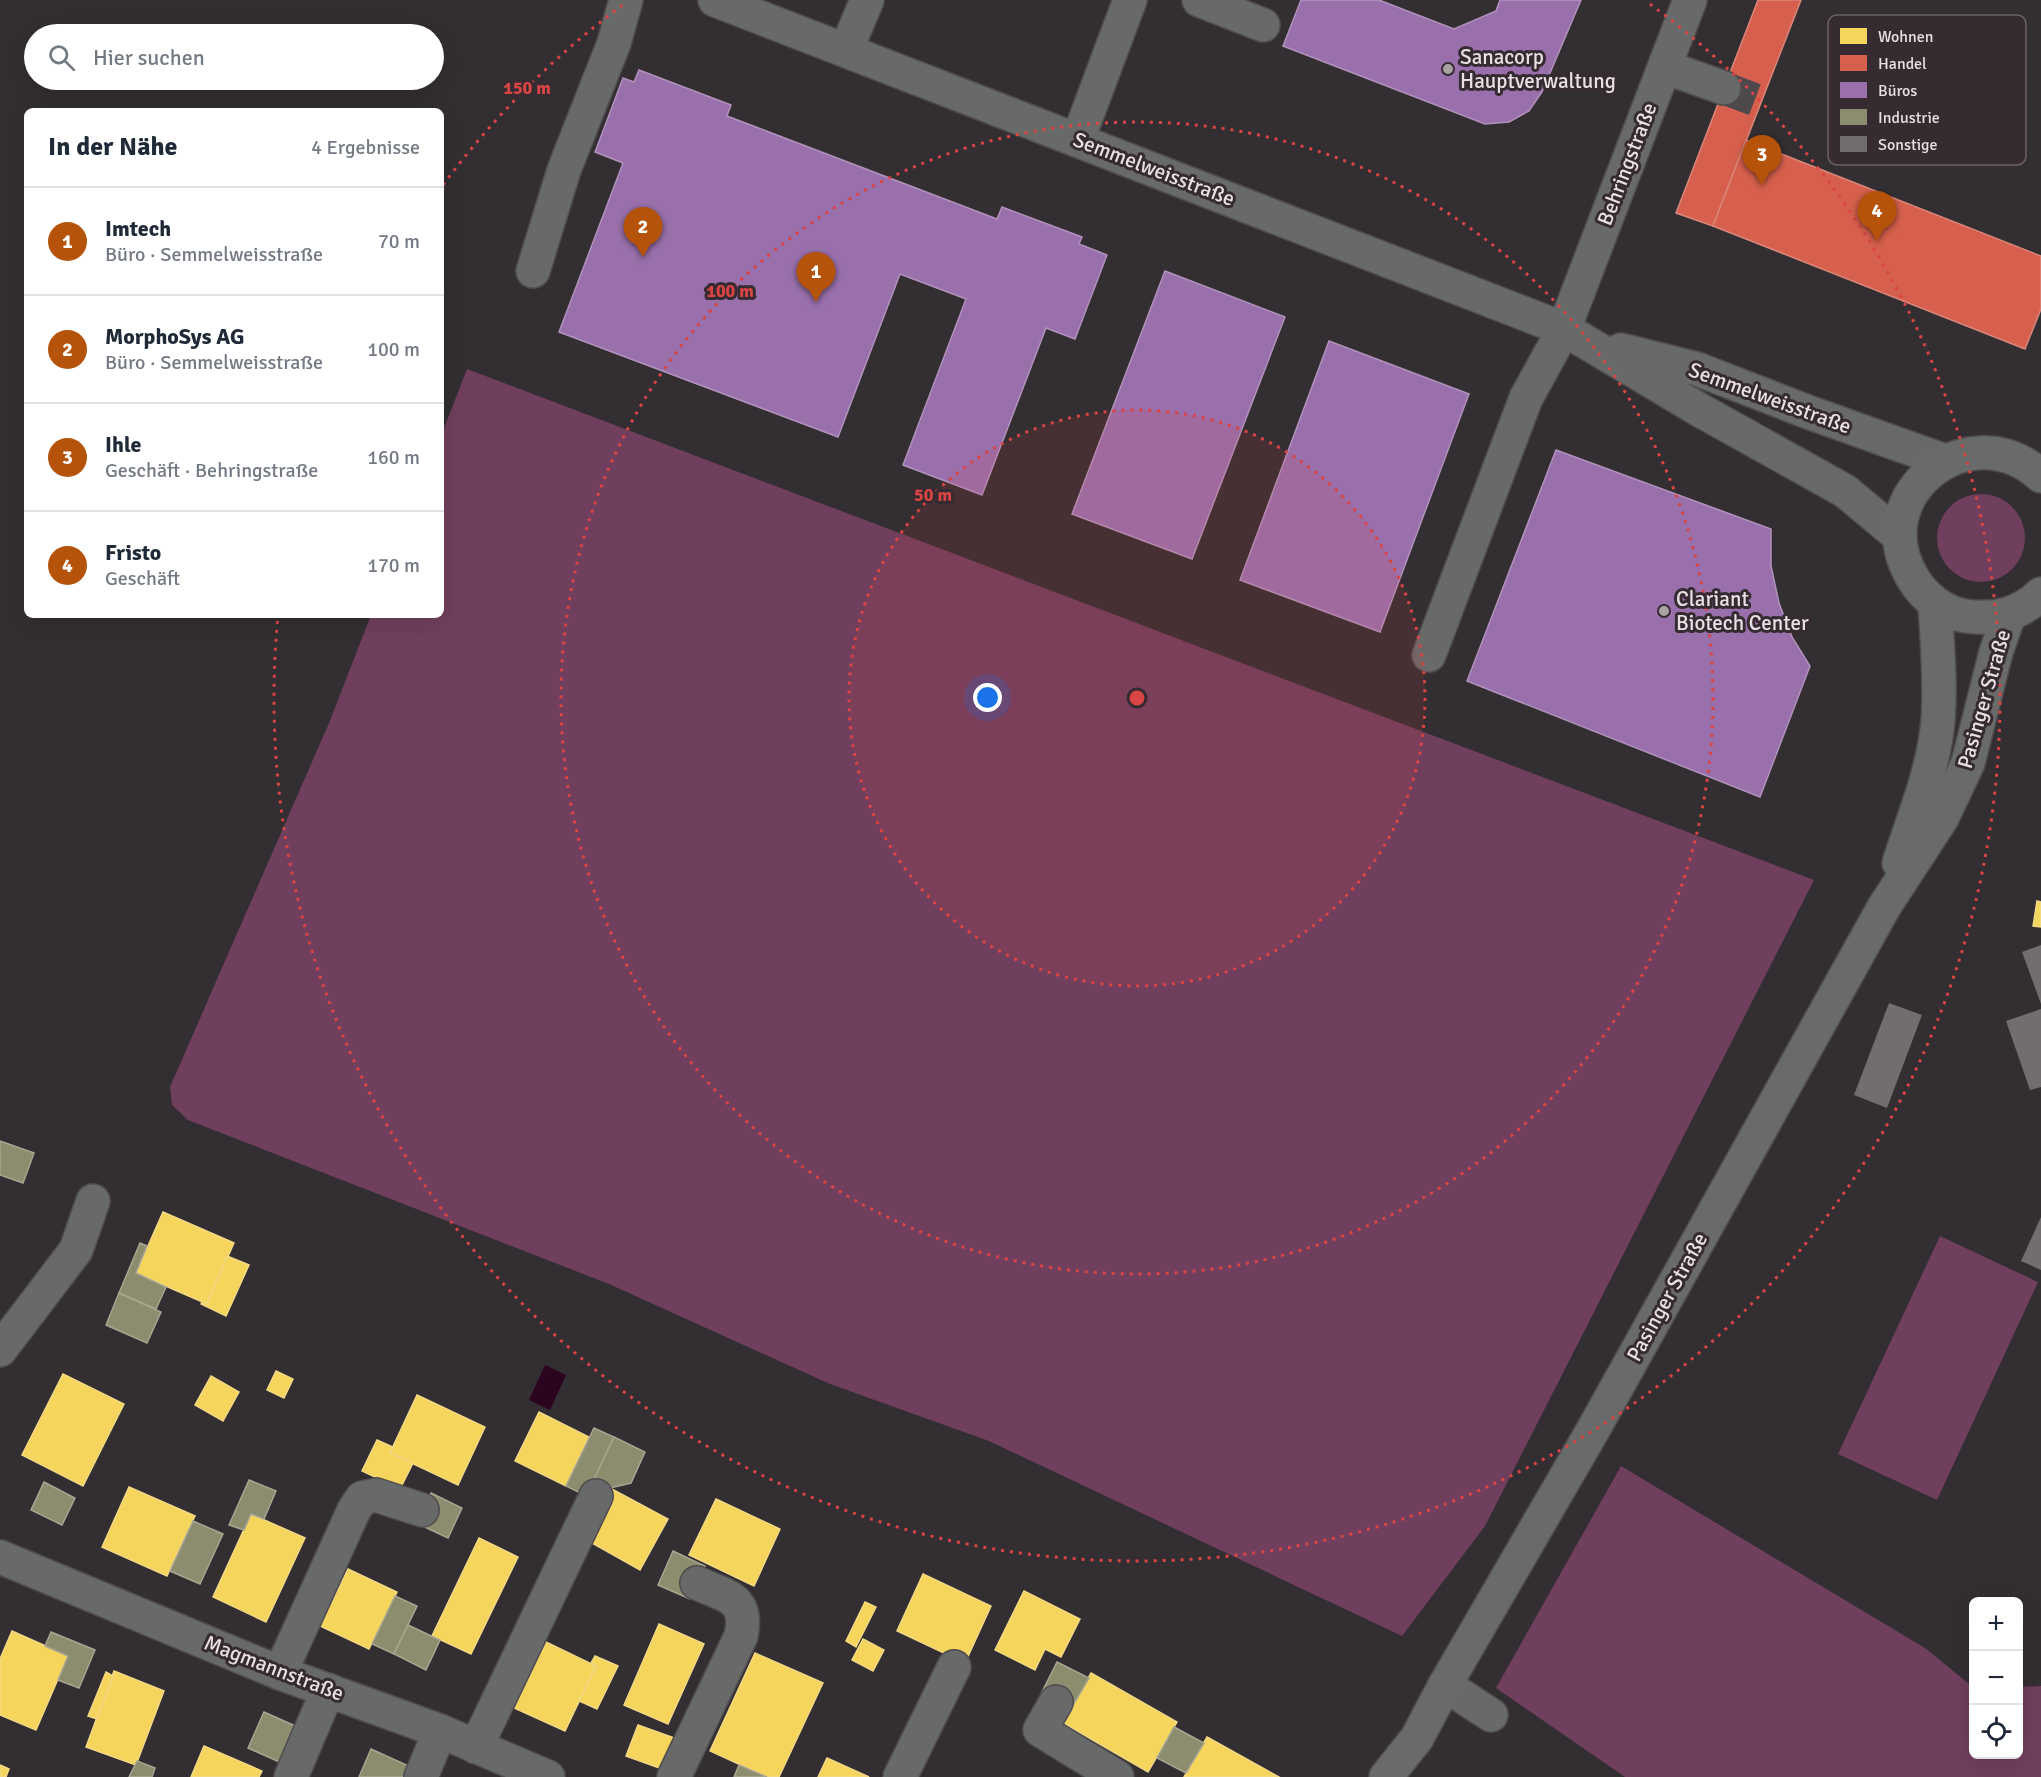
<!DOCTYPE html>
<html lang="de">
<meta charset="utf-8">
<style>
body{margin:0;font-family:Signika,sans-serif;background:#f2f2f3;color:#1f2937}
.controls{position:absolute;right:18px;bottom:18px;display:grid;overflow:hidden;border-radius:9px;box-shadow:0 6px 24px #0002}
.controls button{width:54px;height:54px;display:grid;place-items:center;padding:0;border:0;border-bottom:2px solid #e0e1e3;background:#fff;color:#1f2937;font:30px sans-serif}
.you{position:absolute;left:988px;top:698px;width:21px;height:21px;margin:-15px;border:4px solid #fff;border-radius:50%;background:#1a73e8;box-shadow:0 0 0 9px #1a73e833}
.badge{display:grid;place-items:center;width:39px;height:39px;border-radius:50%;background:#b45309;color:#fff;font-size:20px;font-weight:700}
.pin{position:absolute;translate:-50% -50px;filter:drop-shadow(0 2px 3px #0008)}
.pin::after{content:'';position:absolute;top:32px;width:21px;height:18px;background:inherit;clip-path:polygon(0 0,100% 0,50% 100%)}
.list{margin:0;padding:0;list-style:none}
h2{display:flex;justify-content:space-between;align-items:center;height:78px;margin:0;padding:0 24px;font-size:26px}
h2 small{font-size:20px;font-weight:400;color:#747a83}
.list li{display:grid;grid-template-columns:39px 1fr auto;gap:18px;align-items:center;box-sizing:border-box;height:108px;padding:0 24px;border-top:2px solid #e0e1e3}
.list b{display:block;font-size:22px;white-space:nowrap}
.list p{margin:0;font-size:20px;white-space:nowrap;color:#747a83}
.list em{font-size:20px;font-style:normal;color:#747a83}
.icon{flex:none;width:33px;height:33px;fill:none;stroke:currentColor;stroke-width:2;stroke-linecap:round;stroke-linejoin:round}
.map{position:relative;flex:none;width:2041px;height:1777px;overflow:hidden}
.search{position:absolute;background:#fff;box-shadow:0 6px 24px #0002;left:24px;top:24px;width:420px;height:66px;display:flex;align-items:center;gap:15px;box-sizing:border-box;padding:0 21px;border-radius:33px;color:#747a83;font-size:22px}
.panel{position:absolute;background:#fff;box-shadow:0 6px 24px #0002;left:24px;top:108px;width:420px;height:510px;border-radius:9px}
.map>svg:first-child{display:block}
</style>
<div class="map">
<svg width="2041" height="1777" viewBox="0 0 2041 1777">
<rect width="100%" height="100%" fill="#332e31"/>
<g fill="#703f5d">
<path d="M 467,369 L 1814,880 L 1485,1526 L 1402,1636 L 989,1441 L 830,1384 L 609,1284 L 188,1120 L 172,1105 L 170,1087 L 329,723 L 371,615 L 441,615 L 441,436 Z"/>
<circle cx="1981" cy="538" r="44"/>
<path d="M 1940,1236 L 2038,1282 L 1937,1500 L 1838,1454 Z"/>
<path d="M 1621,1466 L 1925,1648 L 1973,1687 L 1974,1754 L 2018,1754 L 2019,1687 L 2041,1686 L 2041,1777 L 1625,1777 L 1496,1688 Z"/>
</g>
<path fill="#2b041f" d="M 545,1365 L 566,1375 L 550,1410 L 529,1400 Z"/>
<g fill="#f6d55c" stroke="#f2d885" stroke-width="1.5">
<path d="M 2037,901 L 2041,902 L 2041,927 L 2033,926 Z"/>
<path d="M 163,1212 L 234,1243 L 207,1304 L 136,1273 Z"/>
<path d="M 227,1256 L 249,1265 L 226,1316 L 201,1304 L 202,1302 L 207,1304 Z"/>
<path d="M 276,1371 L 293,1379 L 284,1398 L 267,1390 Z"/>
<path d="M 63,1374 L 124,1404 L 83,1486 L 22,1455 Z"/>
<path d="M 211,1376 L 239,1392 L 223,1421 L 195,1405 Z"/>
<path d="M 417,1395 L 485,1427 L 458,1485 L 390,1453 Z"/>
<path d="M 539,1412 L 589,1437 L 566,1486 L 515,1461 Z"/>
<path d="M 377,1440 L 393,1447 L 390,1453 L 413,1463 L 400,1489 L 362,1471 Z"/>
<path d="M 129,1487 L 195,1516 L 167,1576 L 102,1547 Z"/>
<path d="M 610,1488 L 668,1519 L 640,1570 L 583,1538 Z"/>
<path d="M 716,1499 L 780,1529 L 754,1586 L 689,1555 Z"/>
<path d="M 251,1514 L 305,1538 L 266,1622 L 213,1597 Z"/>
<path d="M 479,1538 L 518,1557 L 471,1654 L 432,1636 Z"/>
<path d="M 348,1569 L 397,1592 L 369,1649 L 320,1626 Z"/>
<path d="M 923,1574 L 991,1606 L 965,1663 L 897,1631 Z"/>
<path d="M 1024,1591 L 1080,1619 L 1061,1657 L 1045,1649 L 1035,1670 L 995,1650 Z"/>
<path d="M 865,1602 L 876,1607 L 856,1647 L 846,1641 Z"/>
<path d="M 659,1624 L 704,1644 L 668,1724 L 624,1705 Z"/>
<path d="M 12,1631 L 68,1656 L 36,1730 L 0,1715 L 0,1659 Z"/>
<path d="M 863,1639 L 884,1650 L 873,1671 L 852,1660 Z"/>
<path d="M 546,1642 L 596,1666 L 565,1731 L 514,1708 Z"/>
<path d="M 755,1653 L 823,1683 L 779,1777 L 767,1777 L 710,1751 Z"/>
<path d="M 595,1656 L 618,1666 L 597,1709 L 579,1701 L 596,1666 L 591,1663 Z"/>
<path d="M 114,1671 L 164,1691 L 136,1765 L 86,1747 Z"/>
<path d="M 106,1672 L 113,1676 L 97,1719 L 88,1716 Z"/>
<path d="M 1091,1673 L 1177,1722 L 1148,1772 L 1063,1723 Z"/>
<path d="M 638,1725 L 677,1739 L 665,1770 L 626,1756 Z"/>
<path d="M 1207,1737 L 1279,1777 L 1184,1777 Z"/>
<path d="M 204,1746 L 262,1771 L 259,1777 L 191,1777 Z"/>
<path d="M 827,1758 L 869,1777 L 818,1777 Z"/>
<path d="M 0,1765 L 9,1769 L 6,1777 L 0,1777 Z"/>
</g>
<g fill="#d6604d" stroke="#db867a" stroke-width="1.5">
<path d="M 1758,0 L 1801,0 L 1713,226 L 1676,213 Z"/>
<path d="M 1746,140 L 2041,256 L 2041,309 L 2025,349 L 1713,226 Z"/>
</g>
<g fill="#9970ab" stroke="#b192bc" stroke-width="1.5">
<path d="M 1301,0 L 1379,0 L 1454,29 L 1496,11 L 1500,0 L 1581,0 L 1542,92 L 1529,111 L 1509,122 L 1485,124 L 1283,46 Z"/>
<path d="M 639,70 L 731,105 L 727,116 L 997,219 L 1002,207 L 1082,237 L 1079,244 L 1107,255 L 1075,339 L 1046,328 L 982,495 L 903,465 L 966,299 L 900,274 L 838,437 L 559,332 L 623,163 L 595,152 L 623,78 L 634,82 Z"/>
<path d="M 1165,271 L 1285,317 L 1192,559 L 1072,514 Z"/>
<path d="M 1329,341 L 1469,394 L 1380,632 L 1240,580 Z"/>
<path d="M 1556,450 L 1771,529 L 1771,566 L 1779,603 L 1792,637 L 1810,666 L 1760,797 L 1467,681 Z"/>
</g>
<g fill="#8c8c6e" stroke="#a8a591" stroke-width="1.5">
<path d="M 0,1141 L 34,1153 L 23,1183 L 0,1175 Z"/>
<path d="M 140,1243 L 147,1246 L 136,1273 L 166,1287 L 156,1309 L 119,1293 Z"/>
<path d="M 119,1293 L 161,1312 L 147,1343 L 106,1325 Z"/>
<path d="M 594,1428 L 614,1437 L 586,1496 L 566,1486 Z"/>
<path d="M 614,1437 L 645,1452 L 631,1483 L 610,1488 L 604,1499 L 588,1492 Z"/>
<path d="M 249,1480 L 276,1491 L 264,1519 L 251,1514 L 244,1530 L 229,1525 Z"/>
<path d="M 44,1482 L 75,1498 L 62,1525 L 31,1510 Z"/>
<path d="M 431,1493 L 462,1508 L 448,1538 L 416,1523 Z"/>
<path d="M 193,1521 L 223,1534 L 200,1584 L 170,1571 Z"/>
<path d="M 673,1551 L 705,1566 L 690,1599 L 658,1585 Z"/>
<path d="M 395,1596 L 417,1606 L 394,1654 L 372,1644 Z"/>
<path d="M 408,1625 L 440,1640 L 426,1670 L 394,1654 Z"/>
<path d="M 51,1632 L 95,1650 L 79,1688 L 58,1680 L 68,1656 L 45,1646 Z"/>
<path d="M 1057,1662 L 1089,1678 L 1071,1709 L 1041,1694 Z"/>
<path d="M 264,1712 L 302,1729 L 286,1765 L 248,1748 Z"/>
<path d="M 1174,1727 L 1204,1743 L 1186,1773 L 1157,1758 Z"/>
<path d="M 371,1749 L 411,1767 L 406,1777 L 359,1777 Z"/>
<path d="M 137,1761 L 155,1768 L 152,1777 L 129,1777 Z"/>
<path d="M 739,1765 L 767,1777 L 734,1777 Z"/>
</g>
<g fill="#726d70">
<path d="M 2041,945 L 2041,1004 L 2022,952 Z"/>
<path d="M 1889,1003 L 1922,1015 L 1887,1108 L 1854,1095 Z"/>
<path d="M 2041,1009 L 2041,1087 L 2030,1090 L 2006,1021 Z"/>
<path d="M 2041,1217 L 2041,1270 L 2021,1261 Z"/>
</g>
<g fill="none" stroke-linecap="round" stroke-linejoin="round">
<path stroke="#4e494c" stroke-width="33" stroke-dasharray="33 16" stroke-linecap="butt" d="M 1724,88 L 1761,102"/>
<g stroke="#4f4b4e" stroke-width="36">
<g id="minor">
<path d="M 715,0 L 1564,329 L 1698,409 L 1845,491 L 1899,536"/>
<path d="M 1199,0 L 1263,25"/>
<path d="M 846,50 L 867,0"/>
<path d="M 1665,67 L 1724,88"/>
<path d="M 1078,139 L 1130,0"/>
<path d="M 533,271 L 564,170 L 614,43 L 626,0"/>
<path d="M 1621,350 L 1697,369 L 1808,412 L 1945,461"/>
<path d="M 1429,655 L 1526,398 L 1564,329 L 1690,0"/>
<path d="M 0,1350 L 76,1250 L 93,1201"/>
<path d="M 0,1557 L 280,1673 L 440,1731 L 548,1777"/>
<path d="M 280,1673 L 354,1510 L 362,1498 L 376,1495 L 422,1510"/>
<path d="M 1445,1685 L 1491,1715"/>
<path d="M 1056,1702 L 1040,1730 L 1117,1777"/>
<path d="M 476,1747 L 596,1496"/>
<path d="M 291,1777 L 328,1690"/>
<path d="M 421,1777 L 440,1731"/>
<path d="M 674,1777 L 741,1636 C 749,1597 727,1597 697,1583"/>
<path d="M 900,1777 L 954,1667"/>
</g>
</g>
<g stroke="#4f4b4e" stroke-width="36">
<g id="major">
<path d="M 2041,476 C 1969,410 1861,497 1914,580 C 1925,598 1945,613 1965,616 C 1995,620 2019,615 2041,594"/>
<path d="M 1899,863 C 1914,816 1934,769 1938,720 C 1941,681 1937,642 1935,604"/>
<path d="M 1386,1777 L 1417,1738 L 1445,1685 L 1593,1430 L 1884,907 L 1942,818 L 1968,763 L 1996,652 L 2009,615"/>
</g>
</g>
<use href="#minor" stroke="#686a69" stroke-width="33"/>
<use href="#major" stroke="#696a6a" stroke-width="33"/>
</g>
<circle cx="1137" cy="698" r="288" fill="#d94444" fill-opacity=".12"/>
<g fill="none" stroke="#d94444" stroke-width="3" stroke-dasharray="3 6">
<circle cx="1137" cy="698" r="288"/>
<circle cx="1137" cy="698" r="576"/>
<path d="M443 185A863 863 0 0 1 624 4M1650 4A863 863 0 1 1 278 615"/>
</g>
<g fill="#a9a2a5" stroke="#362b31" stroke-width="2">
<circle cx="1448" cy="69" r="6"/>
<circle cx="1664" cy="611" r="6"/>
</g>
<g text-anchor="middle" stroke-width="6" stroke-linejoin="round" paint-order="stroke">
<g font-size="21" fill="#e8e0e4" stroke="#362b31" text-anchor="start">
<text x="1460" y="64">Sanacorp<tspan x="1460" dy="24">Hauptverwaltung</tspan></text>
<text x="1676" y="606">Clariant<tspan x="1676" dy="24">Biotech Center</tspan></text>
</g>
<g font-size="21" fill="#e8e0e4" stroke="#362b31">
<text transform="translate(1627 164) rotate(-69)" y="7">Behringstraße</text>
<text transform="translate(1154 169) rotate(21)" y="7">Semmelweisstraße</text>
<text transform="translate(1770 398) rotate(20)" y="7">Semmelweisstraße</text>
<text transform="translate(1984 699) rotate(-74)" y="7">Pasinger Straße</text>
<text transform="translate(1667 1297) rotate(-61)" y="7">Pasinger Straße</text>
<text transform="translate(274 1668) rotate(21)" y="7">Magmannstraße</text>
</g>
</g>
<rect x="1828" y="15" width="198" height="150" rx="9" fill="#362b31" stroke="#6b6167" stroke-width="1.5"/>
<rect x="1840" y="28" width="27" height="16" fill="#f6d55c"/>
<rect x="1840" y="55" width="27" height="16" fill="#d6604d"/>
<rect x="1840" y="82" width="27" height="16" fill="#9970ab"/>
<rect x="1840" y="109" width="27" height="16" fill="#8c8c6e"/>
<rect x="1840" y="136" width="27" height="16" fill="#726d70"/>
<g font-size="16" fill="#e8e0e4">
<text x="1878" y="42">Wohnen</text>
<text x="1878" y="69">Handel</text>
<text x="1878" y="96">Büros</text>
<text x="1878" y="123">Industrie</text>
<text x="1878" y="150">Sonstige</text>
</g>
<circle cx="1137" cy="698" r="9" fill="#d94444" stroke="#362b31" stroke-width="3"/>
<g font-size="18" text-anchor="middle" font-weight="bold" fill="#d94444" stroke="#362b31" stroke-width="6" stroke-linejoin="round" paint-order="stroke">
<text x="527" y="94">150 m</text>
<text x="730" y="297">100 m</text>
<text x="933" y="501">50 m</text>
</g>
</svg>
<div class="controls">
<button>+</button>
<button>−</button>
<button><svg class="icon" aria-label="locate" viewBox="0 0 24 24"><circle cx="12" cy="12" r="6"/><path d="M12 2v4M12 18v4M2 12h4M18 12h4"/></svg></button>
</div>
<div class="you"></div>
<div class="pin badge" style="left:816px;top:302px">1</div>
<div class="pin badge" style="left:643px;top:257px">2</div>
<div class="pin badge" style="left:1762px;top:185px">3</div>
<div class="pin badge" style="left:1877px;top:241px">4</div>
<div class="search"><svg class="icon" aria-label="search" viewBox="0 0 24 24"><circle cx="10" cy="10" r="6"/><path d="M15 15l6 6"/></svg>Hier suchen</div>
<section class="panel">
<h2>In der Nähe<small>4 Ergebnisse</small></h2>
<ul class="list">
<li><span class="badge">1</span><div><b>Imtech</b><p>Büro · Semmelweisstraße</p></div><em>70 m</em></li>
<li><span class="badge">2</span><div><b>MorphoSys AG</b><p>Büro · Semmelweisstraße</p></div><em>100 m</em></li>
<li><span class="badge">3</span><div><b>Ihle</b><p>Geschäft · Behringstraße</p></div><em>160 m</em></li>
<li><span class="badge">4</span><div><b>Fristo</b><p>Geschäft</p></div><em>170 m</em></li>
</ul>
</section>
</div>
